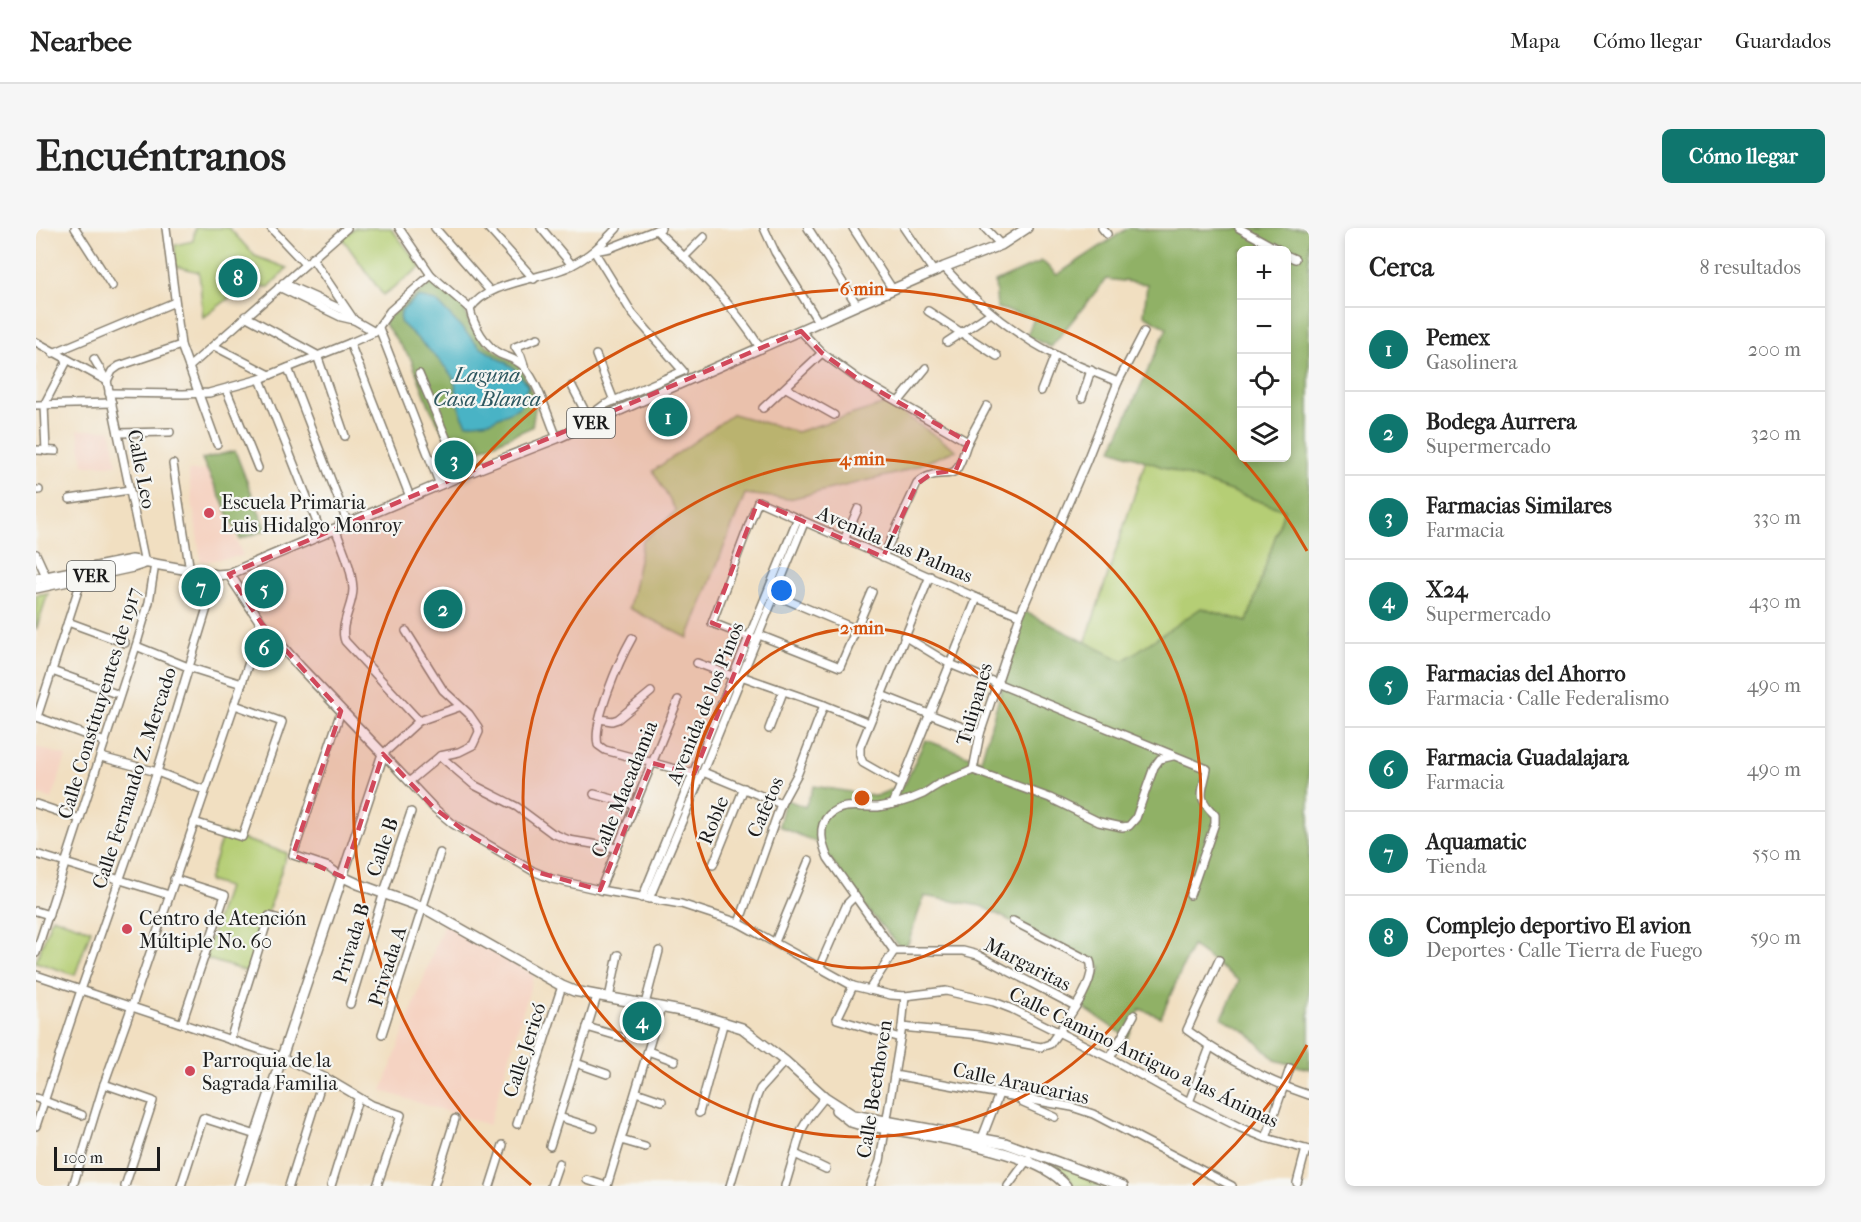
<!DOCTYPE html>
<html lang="es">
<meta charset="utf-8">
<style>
body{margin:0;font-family:"IM FELL French Canon",serif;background:#f6f6f6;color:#222}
.controls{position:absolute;right:18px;top:18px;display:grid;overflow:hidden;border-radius:9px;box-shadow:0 3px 9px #0003}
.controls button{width:54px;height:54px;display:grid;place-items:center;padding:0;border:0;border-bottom:2px solid #e0e0e0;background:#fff;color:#222;font:30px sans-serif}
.scale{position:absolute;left:18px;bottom:15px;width:106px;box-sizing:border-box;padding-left:6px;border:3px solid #1c1c1c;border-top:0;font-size:16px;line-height:21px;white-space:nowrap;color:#1c1c1c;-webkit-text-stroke:4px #f6f6f2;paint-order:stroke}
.you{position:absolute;left:746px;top:363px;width:21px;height:21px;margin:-15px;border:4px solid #fff;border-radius:50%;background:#1a73e8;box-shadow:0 0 0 9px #1a73e833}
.badge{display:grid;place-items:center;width:39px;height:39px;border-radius:50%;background:#0f766e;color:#fff;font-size:20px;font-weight:700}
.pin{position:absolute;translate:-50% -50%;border:3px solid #fff;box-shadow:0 2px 6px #0006}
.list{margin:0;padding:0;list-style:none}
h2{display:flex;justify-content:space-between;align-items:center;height:78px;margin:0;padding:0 24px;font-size:26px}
h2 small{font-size:20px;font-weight:400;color:#767676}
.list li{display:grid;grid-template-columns:39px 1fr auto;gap:18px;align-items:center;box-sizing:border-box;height:84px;padding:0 24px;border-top:2px solid #e0e0e0}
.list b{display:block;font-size:22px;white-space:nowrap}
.list p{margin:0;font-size:20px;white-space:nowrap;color:#767676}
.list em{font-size:20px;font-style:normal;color:#767676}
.icon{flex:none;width:33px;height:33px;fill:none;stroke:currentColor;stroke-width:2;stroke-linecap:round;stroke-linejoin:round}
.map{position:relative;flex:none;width:1273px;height:958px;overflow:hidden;border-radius:9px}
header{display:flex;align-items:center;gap:36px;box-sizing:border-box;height:84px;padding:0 30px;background:#fff;border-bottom:2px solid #e0e0e0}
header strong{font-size:28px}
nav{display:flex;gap:33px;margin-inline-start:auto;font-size:21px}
.intro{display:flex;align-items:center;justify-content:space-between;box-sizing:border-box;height:144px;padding:0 36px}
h1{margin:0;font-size:42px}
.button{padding:15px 27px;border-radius:9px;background:#0f766e;color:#fff;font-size:21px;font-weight:700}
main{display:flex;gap:36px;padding:0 36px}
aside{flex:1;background:#fff;border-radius:9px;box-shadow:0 3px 9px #0003}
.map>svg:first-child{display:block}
</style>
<header>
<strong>Nearbee</strong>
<nav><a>Mapa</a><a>Cómo llegar</a><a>Guardados</a></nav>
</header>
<div class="intro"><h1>Encuéntranos</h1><a class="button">Cómo llegar</a></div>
<main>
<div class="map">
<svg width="1273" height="958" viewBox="0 0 1273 958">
<rect width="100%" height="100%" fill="#f6f6f2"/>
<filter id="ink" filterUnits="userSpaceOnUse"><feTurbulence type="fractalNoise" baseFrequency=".0167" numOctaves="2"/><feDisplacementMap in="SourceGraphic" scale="12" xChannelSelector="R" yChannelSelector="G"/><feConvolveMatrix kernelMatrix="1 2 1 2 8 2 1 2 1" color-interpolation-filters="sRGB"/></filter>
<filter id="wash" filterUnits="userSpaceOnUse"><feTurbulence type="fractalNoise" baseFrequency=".008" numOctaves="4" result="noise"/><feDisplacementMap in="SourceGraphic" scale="24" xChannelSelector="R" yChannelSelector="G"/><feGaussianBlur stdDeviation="1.35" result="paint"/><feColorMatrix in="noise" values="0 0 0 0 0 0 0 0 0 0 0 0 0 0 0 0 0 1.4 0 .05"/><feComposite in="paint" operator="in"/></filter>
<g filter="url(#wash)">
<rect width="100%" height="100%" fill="#f1dfc1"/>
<g fill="#f5d3c2">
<path d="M 42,202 L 75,202 L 81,237 L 47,237 Z"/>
<path d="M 171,242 L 207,328 L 165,334 L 152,243 Z"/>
<path d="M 0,519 L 30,528 L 16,571 L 0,566 Z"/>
<path d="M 408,695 L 498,747 L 453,897 L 346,863 Z"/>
</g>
<g fill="#b5ce74" stroke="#687548" stroke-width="1.5">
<path d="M 159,0 L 193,0 L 219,28 L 251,40 L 233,59 L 210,57 L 167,90 L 163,44 L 139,38 L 139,17 L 157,13 Z"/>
<path d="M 319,0 L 355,0 L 385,39 L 347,67 L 306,10 Z"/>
<path d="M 1148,117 L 1206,230 L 1250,230 L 1273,594 L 1021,500 Z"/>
<path d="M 852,175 L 920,222 L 863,245 L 753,271 L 709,266 L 652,410 L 593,380 L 607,313 L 640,283 L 617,243 L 697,186 L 761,204 Z"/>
<path d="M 12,365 L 0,402 L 0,367 Z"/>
<path d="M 187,605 L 251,625 L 212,744 L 168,730 L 191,659 L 172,653 Z"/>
<path d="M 16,689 L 55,702 L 39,747 L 0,734 Z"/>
<path d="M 1003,929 L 1077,958 L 1038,958 L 1033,949 L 1001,932 Z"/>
</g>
<g fill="#90b166" stroke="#566641" stroke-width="1.5" fill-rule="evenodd">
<path d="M 1092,0 L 1118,2 L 1273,0 L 1273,841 L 1239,832 L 1211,804 L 1186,790 L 1203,753 L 1156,718 L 1125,789 L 1104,781 L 1092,810 L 1045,778 L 1066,739 L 945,678 L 888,668 L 872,716 L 864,719 L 822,671 L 784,616 L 743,598 L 749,571 L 769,579 L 778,558 L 840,568 L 869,556 L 889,512 L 945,532 L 988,383 L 1087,433 L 1165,380 L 1211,394 L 1248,282 L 1076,221 L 1131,100 L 1108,87 L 1111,56 L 1070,51 L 1015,119 L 991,108 L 998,90 L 961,80 L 959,54 L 1006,33 L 1021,47 ZM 1206,22 L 1250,22 L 1250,230 L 1206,230 Z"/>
<path d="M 395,55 L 428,78 L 434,99 L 449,116 L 485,139 L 500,175 L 496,199 L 422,231 L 394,180 L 375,131 L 347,94 Z"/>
<path d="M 199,223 L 230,302 L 204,311 L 166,231 Z"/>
</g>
<path fill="#48b3c5" stroke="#326870" stroke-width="1.5" d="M 382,69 L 400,73 L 444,119 L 477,139 L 492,158 L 484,179 L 455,193 L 431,196 C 419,177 424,171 418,152 C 412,138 377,106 364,94 L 365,83 Z"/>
</g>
<g filter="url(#ink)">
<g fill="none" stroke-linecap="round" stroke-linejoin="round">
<g stroke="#867e6e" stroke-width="10">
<g id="minor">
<path d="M 39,0 L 76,58"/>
<path d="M 130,0 L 145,117 L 181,216"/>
<path d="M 235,0 L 269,36"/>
<path d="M 363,0 L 395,47 L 434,81 C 437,97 450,119 464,126 C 473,130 481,131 488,139 C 503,156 512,189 521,210"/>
<path d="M 399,0 L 454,63"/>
<path d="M 452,0 L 498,51"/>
<path d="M 505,0 L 536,37"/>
<path d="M 728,0 L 739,24 L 783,95"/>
<path d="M 772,0 L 821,77"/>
<path d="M 817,0 L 857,62"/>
<path d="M 868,0 L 898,44"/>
<path d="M 949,0 L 965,17"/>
<path d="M 1066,0 L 1071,6"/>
<path d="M 1203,0 L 1243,22"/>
<path d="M 620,2 C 658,38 697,76 725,121"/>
<path d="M 1250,27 L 1259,31"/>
<path d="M 648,29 L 668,9"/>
<path d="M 276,30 L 318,92 L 339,104"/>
<path d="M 908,39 C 939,74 976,104 1017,126 C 1038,137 1061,145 1082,154"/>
<path d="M 247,55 L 305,81 L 312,86"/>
<path d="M 243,59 L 305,89 L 318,92"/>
<path d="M 434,81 C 452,53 505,52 534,38 C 553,29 567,15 581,0"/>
<path d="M 892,83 L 961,128"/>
<path d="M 209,88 L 281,127 L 309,208"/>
<path d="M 343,100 L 404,257"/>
<path d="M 765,103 L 786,125 L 822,151 L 932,214"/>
<path d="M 0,114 L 71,153"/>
<path d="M 911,114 L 955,85"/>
<path d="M 314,115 L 374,269"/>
<path d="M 178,118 L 234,147"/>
<path d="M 17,125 L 139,74"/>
<path d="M 560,127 L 578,173"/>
<path d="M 58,131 L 71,153 L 109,335"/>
<path d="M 488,137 L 485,128 L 479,119 L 502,110"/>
<path d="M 153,139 L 311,0"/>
<path d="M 252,140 L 312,296"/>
<path d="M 383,146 L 426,247"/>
<path d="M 224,151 L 286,307"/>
<path d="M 71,153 L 76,143 L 83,138 L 145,117"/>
<path d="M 536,158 L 552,189"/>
<path d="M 750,160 L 798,187"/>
<path d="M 190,161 L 222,240"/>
<path d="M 1005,163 L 1019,127"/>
<path d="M 73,165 L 147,166 L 173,165 L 224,151 L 314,115 L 339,104 L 354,83 L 395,47"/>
<path d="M 1046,170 L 1055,142"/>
<path d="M 863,173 L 890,140"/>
<path d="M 0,177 L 76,175"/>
<path d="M 727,180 L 786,125"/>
<path d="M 546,198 L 552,189 L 568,177 L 647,143 L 596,85 L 558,23 L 574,20 L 625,0"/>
<path d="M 82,205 L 134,204"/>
<path d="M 0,222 L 20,223"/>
<path d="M 10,223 L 8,177 L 31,133"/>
<path d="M 137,236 L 154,343"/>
<path d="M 0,262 L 3,262"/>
<path d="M 34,271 L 93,262"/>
<path d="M 299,301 C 307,320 316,341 317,361 C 317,378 303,397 309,413 L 383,493"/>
<path d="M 808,312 L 822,281"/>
<path d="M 0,326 L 11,350"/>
<path d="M 847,329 L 881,256 C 897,240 913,250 920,242 C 925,236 928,224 931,216 C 937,203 945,190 951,178"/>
<path d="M 739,367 L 820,401"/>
<path d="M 32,394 L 89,415"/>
<path d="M 370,403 L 407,462 L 433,486 L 442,499 L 443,504 L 437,517 L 423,524 L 404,528 L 374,553"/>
<path d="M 723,407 L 804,439 L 836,364"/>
<path d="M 868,408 L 914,436 L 1171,541 C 1166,566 1160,569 1179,587 L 1179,595 L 1154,667"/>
<path d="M 596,410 C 584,431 556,494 562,517 L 569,522 L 658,546"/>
<path d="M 720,412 L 676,395 L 722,273 L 941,370 L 984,387"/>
<path d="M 100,418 L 152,439 L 206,456"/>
<path d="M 661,435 L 696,448 L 705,448 L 788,477 L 833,495"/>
<path d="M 16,443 L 78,465"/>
<path d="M 845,467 L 944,506"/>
<path d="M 423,479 L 383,493 L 347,526 L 398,580 L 417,596 L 497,643 L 516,651 L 564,662 L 645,676 L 703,695 L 817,758 L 855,767 L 869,768 L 910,763 L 958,774 L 976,781 L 1074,830 L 1153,874 L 1205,900 L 1230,910 L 1273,922"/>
<path d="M 305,483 L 257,627 L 293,639 L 307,649"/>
<path d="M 1,489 L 46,350"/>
<path d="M 1,489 L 69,514"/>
<path d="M 564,491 L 576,493 L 582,491 L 615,464"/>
<path d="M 733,501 L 747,464"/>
<path d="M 404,528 L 438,557 L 481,579 L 516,605 L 533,612 L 581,620"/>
<path d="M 65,529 L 121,544 L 168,562"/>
<path d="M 937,542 L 944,506 L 984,387 L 1051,232 L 1082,154 L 1108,104"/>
<path d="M 937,542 L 1014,570 L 1063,594 L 1086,599 L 1093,598 L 1100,590 L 1118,539 L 1124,531 L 1137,528"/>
<path d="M 667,544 L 745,576"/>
<path d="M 864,556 L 827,535 L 824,528 L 824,519 L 894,348"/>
<path d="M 558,566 L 599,577"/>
<path d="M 0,576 L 44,591"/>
<path d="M 857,576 L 941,370"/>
<path d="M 158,594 L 206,609 L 246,494 L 199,477"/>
<path d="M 0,626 L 133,667"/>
<path d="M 677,637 L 708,560"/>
<path d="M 138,651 L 189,667 L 146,795"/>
<path d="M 564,662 L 642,472"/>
<path d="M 606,670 L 761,292"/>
<path d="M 613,671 L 661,558 L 768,295"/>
<path d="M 0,683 L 13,687"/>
<path d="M 703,695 L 745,576 L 762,545 L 788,477"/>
<path d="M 739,714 L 773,632"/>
<path d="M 858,723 L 792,630 C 786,616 781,599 793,587 C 806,574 826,580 842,579 C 856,577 874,572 887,566 C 893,563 897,559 903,556 C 914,551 926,547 937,542"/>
<path d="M 858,723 L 927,723 L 942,727 L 1039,778"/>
<path d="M 0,725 L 100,418 L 113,374 L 119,336"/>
<path d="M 1183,732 L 1151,802 C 1187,829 1230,853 1273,867"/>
<path d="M 783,740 L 811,676 L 819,668"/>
<path d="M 0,747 L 246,829 L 292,851 L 336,877 L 365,887 L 341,958"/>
<path d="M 817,758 L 801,791 L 864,810"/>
<path d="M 833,762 L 858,723"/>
<path d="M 573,770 L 582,727"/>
<path d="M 314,776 L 348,664 L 375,584"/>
<path d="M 609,776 L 623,723"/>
<path d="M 551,799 L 585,809"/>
<path d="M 866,799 L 943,807 L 1005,819 L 1014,816 C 1026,798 1063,753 1054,733 L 977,693"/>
<path d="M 346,806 L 404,625"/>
<path d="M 194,812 L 233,688 L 247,692"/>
<path d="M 612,823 L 639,833"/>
<path d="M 1074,830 L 1098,787"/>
<path d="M 540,835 L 571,846"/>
<path d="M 858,847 L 1036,879 L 1057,886 L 1196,958"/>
<path d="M 68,856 L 117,873 L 89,958"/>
<path d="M 600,864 L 626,873"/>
<path d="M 0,870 L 46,887"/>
<path d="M 982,870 L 987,875 L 1019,889"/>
<path d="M 1153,874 L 1174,819"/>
<path d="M 663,885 L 688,793"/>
<path d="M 523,889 L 558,900"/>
<path d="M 481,896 L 526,758"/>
<path d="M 0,898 L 45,762 L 121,544 L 181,347"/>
<path d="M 946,910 L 963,866"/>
<path d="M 1230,910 L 1254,840"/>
<path d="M 585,912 L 609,919"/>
<path d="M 514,918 L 561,768"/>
<path d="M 759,926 L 790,941"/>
<path d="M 551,952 L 570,958"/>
<path d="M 1261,955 L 1270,921"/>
<path d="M 37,958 L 68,856 L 96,778 L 226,396"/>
<path d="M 145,958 L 167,890 L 220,907"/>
<path d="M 253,958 L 283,863"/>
<path d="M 295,958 L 322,871"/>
<path d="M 398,958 L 419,891"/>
<path d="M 454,958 L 467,917"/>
<path d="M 515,958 L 523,935"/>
<path d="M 571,958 L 625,779"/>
<path d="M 694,958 L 720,871 L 724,861 L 749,833"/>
<path d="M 749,958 L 766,901 L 773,889 L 789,869"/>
<path d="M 834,958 L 844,933 L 866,799 L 869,768"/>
<path d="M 972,958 L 992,931"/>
</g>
</g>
<g stroke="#867e6e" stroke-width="12">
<g id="major">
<path d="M 193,346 L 226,396 L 264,439 L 347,526 L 203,958"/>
<path d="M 0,351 L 96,332 L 181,347 L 193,346 L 426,247 L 521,210 L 821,77 L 908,39 L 965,17 L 991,0"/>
<path d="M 0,360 L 97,339 L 109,335"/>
<path d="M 307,649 L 322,656 L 388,680 L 526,758 L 538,763 L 661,786 L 706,800 L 749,833 L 789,869 L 817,887 L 969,915 L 1087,958"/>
<path d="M 800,882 L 815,894 L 825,897 C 871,904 1003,921 1030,958"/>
</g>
</g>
<use href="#minor" stroke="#fff" stroke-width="7"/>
<use href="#major" stroke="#fff" stroke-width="9"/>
</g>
</g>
<path fill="#d1495b" fill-opacity="0.2" stroke="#d1495b" stroke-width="4.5" stroke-dasharray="12 8" stroke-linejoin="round" d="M 765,103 L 786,125 L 822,151 L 932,214 L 920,242 L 895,246 L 881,256 L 847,329 L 722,273 L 676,395 L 713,409 L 658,546 L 616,535 L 564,662 L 497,643 L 438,610 L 398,580 L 347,526 L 307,649 L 257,627 L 305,483 L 226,396 L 193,346 Z"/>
<g fill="none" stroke="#d4530e" stroke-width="3">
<circle cx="826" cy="570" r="170"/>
<circle cx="826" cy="570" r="339"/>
<path d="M1271 817A509 509 0 0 1 1157 957M495 957A509 509 0 1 1 1271 323"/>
</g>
<g fill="#d1495b" stroke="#f6f6f2" stroke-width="2">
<circle cx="173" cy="285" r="6"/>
<circle cx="91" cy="701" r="6"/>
<circle cx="154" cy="843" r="6"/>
</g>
<g text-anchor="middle" stroke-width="4.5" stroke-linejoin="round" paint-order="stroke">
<g fill="#f6f6f2" stroke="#5d5d5c" stroke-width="1.5">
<rect x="531" y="180" width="48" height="30" rx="4.5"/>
<rect x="31" y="333" width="48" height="30" rx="4.5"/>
</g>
<g font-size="18" font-weight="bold" fill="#1c1c1c">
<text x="555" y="201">VER</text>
<text x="55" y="354">VER</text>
</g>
<g font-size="20" fill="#1c1c1c" stroke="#f6f6f2">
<text transform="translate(106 241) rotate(79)" y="7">Calle Leo</text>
<text transform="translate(859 316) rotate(23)" y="7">Avenida Las Palmas</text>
<text transform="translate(63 475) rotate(-73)" y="7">Calle Constituyentes de 1917</text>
<text transform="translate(669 475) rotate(-68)" y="7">Avenida de los Pinos</text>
<text transform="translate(938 476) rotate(-74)" y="7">Tulipanes</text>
<text transform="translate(98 550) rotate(-72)" y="7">Calle Fernando Z. Mercado</text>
<text transform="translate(588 561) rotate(-68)" y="7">Calle Macadamia</text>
<text transform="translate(729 579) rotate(-67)" y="7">Cafetos</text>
<text transform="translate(677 592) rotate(-68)" y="7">Roble</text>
<text transform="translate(346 619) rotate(-71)" y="7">Calle B</text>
<text transform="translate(315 715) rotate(-73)" y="7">Privada B</text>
<text transform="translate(992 736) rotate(27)" y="7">Margaritas</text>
<text transform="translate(351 738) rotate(-72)" y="7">Privada A</text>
<text transform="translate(488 822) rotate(-72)" y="7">Calle Jericó</text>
<text transform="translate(1108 829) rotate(26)" y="7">Calle Camino Antiguo a las Ánimas</text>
<text transform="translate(985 855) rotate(12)" y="7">Calle Araucarias</text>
<text transform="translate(838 861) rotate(-81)" y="7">Calle Beethoven</text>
</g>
<g font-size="20" fill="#1c1c1c" stroke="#f6f6f2" text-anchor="start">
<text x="185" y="281">Escuela Primaria<tspan x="185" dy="23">Luis Hidalgo Monroy</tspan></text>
<text x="103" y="697">Centro de Atención<tspan x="103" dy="23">Múltiple No. 60</tspan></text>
<text x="166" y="839">Parroquia de la<tspan x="166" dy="23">Sagrada Familia</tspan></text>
</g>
<g font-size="21" font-style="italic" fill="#2e5860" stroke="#f6f6f2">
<text x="451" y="154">Laguna<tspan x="451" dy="24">Casa Blanca</tspan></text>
</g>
</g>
<circle cx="826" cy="570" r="9" fill="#d4530e" stroke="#f6f6f2" stroke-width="3"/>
<g font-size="18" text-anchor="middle" font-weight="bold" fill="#d4530e" stroke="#f6f6f2" stroke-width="4.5" stroke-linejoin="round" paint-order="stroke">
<text x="826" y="67">6 min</text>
<text x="826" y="237">4 min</text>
<text x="826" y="406">2 min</text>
</g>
</svg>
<div class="controls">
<button>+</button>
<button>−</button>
<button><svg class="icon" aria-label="locate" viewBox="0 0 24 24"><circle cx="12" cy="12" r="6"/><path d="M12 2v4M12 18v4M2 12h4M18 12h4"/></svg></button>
<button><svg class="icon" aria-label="layers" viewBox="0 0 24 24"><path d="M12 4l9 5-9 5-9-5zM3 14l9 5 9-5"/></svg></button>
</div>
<div class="scale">100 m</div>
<div class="you"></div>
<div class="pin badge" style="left:632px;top:189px">1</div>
<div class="pin badge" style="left:407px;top:381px">2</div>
<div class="pin badge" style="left:418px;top:232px">3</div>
<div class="pin badge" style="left:606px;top:793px">4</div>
<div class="pin badge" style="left:228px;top:361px">5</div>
<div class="pin badge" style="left:228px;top:420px">6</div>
<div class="pin badge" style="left:165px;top:359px">7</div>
<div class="pin badge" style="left:202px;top:50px">8</div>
</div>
<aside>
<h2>Cerca<small>8 resultados</small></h2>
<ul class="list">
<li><span class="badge">1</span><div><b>Pemex</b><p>Gasolinera</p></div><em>200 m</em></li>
<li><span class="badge">2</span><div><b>Bodega Aurrera</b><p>Supermercado</p></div><em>320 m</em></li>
<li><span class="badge">3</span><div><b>Farmacias Similares</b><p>Farmacia</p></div><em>330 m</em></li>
<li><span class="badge">4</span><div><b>X24</b><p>Supermercado</p></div><em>430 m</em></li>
<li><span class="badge">5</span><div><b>Farmacias del Ahorro</b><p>Farmacia · Calle Federalismo</p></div><em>490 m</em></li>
<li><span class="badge">6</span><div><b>Farmacia Guadalajara</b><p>Farmacia</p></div><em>490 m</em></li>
<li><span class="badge">7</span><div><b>Aquamatic</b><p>Tienda</p></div><em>550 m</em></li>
<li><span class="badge">8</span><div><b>Complejo deportivo El avion</b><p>Deportes · Calle Tierra de Fuego</p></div><em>590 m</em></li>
</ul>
</aside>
</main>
